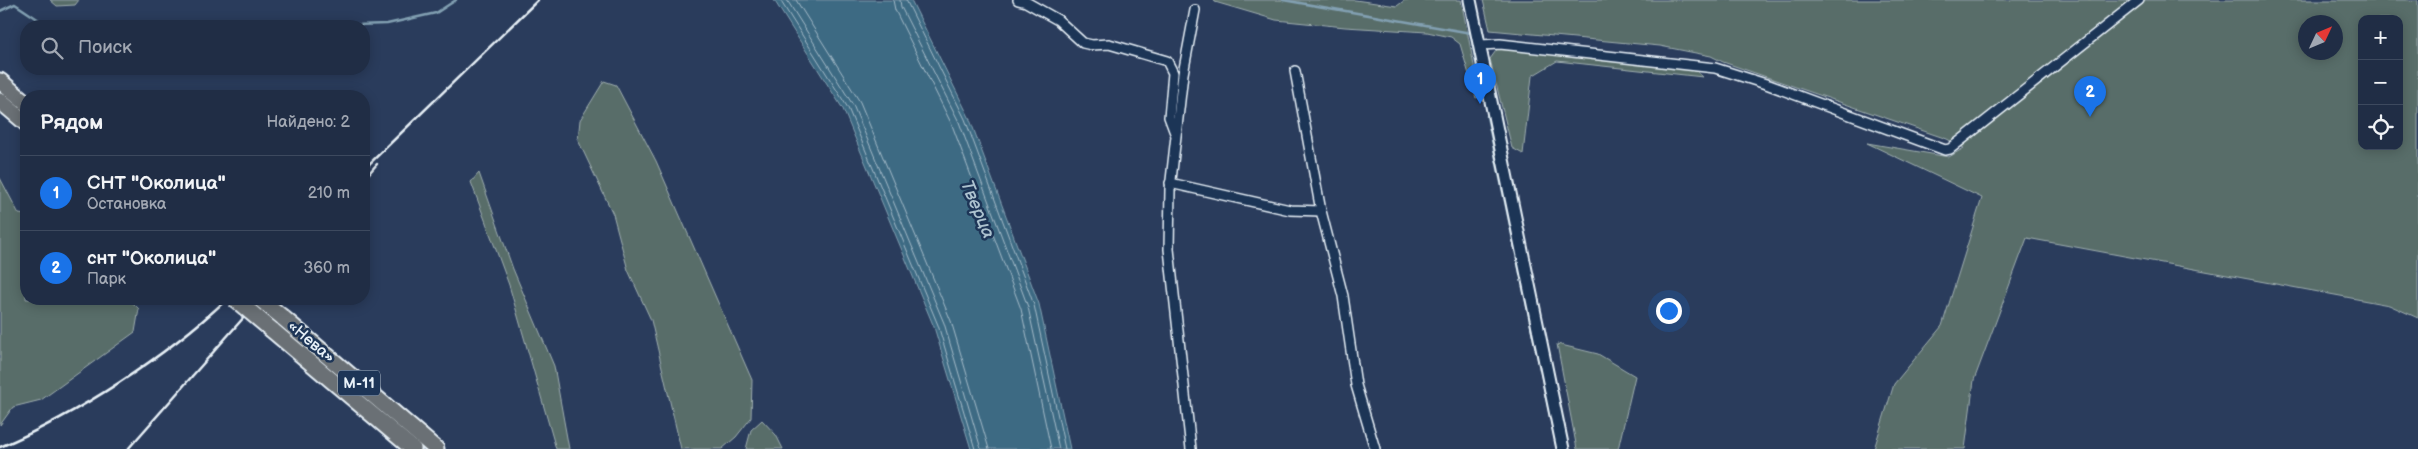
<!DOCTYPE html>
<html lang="ru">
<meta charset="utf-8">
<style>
body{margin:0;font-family:"Balsamiq Sans",sans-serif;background:#2d3950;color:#f1f3f6}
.controls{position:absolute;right:15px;top:15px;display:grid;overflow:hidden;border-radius:10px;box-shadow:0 2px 12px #0003}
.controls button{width:45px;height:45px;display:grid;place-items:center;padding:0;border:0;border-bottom:1px solid #3d495e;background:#202d45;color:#f1f3f6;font:25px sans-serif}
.compass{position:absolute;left:2298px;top:15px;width:45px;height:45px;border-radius:50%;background:#202d45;box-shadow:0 2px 12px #0003;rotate:46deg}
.you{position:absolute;left:1668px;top:310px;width:18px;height:18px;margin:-12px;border:4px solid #fff;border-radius:50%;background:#1a73e8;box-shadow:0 0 0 8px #1a73e833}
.badge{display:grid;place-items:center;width:32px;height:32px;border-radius:50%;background:#1a73e8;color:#fff;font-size:16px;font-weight:700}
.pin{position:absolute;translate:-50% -41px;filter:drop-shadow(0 1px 2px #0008)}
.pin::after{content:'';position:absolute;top:26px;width:18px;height:15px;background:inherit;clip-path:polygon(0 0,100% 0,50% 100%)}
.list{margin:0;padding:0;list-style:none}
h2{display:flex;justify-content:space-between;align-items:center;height:65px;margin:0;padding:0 20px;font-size:21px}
h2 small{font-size:16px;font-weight:400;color:#a2a8b3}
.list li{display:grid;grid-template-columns:32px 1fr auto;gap:15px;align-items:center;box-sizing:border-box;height:75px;padding:0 20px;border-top:1px solid #3d495e}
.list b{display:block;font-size:19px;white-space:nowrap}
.list p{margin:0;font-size:16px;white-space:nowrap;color:#a2a8b3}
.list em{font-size:16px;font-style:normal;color:#a2a8b3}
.icon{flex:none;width:28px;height:28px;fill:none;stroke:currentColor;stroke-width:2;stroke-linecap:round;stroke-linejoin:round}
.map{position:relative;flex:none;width:2418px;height:449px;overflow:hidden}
.search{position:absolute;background:#202d45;box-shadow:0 2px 12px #0003;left:20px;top:20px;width:350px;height:55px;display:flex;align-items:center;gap:12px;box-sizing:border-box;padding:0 18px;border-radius:20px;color:#a2a8b3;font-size:19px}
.panel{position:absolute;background:#202d45;box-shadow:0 2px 12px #0003;left:20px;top:90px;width:350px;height:215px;border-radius:20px}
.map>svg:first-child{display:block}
</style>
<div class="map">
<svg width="2418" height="449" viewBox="0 0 2418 449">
<rect width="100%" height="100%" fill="#2a3c5c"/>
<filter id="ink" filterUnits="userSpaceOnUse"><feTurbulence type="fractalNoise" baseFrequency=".02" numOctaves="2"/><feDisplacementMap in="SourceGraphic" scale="10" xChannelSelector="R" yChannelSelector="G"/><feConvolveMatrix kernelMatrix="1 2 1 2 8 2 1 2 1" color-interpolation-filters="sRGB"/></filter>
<g filter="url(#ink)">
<g fill="#586d69" stroke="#a0afb0" fill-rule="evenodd">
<path d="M 50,0 L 79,0 L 75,5 L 57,6 Z"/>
<path d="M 1214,0 L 1355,0 L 1397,6 L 1405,0 L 1461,0 L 1480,96 L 1476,98 L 1460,44 L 1451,37 L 1427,32 L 1345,27 L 1276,20 L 1215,2 Z"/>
<path d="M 1483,0 L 2418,0 L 2418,318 L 2389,305 L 2027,238 L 1974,380 L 1965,449 L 1874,449 L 1894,384 L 1942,326 L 1982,198 L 1867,143 L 1949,157 L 1964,148 L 1947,139 L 1723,62 L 1711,56 L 1660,46 L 1490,30 ZM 2362,19 L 2399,19 L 2399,146 L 2362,146 ZM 2306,22 L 2336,22 L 2336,52 L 2306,52 Z"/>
<path d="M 1498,48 L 1695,70 L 1703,77 L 1557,61 L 1532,76 L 1523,154 L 1512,148 L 1490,59 Z"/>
<path d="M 604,81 L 616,85 L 656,161 L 752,380 L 751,418 L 736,437 L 722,449 L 681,449 L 651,320 L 628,270 L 613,214 L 578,140 L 580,120 Z"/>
<path d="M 479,173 L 513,269 L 554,366 L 569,449 L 556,449 L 509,285 L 471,182 Z"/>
<path d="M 0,178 L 19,214 L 26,215 L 26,299 L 129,299 L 139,309 L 135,332 L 41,400 L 13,407 L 0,425 Z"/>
<path d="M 1557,344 L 1598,354 L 1635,376 L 1618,449 L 1577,449 Z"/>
<path d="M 762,420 L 776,435 L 783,449 L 746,449 L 751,430 Z"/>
</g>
<path fill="#3e6a83" stroke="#82a0b2" d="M 774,0 L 911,0 L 969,117 L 1039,304 L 1070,449 L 971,449 L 934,327 L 843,109 Z"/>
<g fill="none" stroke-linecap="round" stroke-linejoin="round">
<g stroke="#a4bbc9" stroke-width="1">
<path d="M 780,0 L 848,108 L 938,325 L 975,449"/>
<path d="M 787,0 L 853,105 L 944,323 L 981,449"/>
<path d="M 796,0 L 860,102 L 951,321 L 989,449"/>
<path d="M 893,0 L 895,10 L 952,125 L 1021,309 L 1051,449"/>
<path d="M 900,0 L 901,7 L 959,122 L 1028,307 L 1059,449"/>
<path d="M 906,0 L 965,119 L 1034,305 L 1065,449"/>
</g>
<g stroke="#82a0b2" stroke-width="2.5">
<path d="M 1283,0 L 1471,33"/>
<path d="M 1464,0 L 1482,93"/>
<path d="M 0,11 L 15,4 L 48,26"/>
<path d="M 111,26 L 119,25"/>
<path d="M 323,26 L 387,24 L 436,13 L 456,0"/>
<path d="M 1487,116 L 1557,449"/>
</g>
<g stroke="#e8f1f8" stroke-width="12">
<g id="street">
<path d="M 1018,0 L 1026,2 L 1058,20 L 1083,43 L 1092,45 L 1109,44 L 1167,61 L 1173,73 L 1169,117 L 1175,133"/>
<path d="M 1480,45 L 1500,44 L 1715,68 L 1769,85 L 1945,150 L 1950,149 L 2139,0"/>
<path d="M 1295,71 L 1321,211 L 1343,296 L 1356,385 L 1375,449"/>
<path d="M 1170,183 L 1290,210 L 1321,211"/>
<path d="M 1191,449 L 1169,249 L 1170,189 L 1183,74 L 1195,10"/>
</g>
</g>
<g stroke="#e8f1f8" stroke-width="15">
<path id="secondary" d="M 1470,0 L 1563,449"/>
</g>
<g stroke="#e8f1f8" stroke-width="19">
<g id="highway">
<path d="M 0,81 L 26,103"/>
<path d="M 0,101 L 26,123"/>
<path d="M 282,317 L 436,449"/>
<path d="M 272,330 L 413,449"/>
</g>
</g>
<use href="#street" stroke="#1d3557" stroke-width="9"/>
<use href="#secondary" stroke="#1d3557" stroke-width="11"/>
<use href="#highway" stroke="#6a7074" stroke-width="15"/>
<g stroke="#e8f1f8" stroke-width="2.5">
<path d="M 364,169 L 538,0"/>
<path d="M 364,179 L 377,164"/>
<path d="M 0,447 C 78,414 165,357 227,299"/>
<path d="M 128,449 L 260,299"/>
</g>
<g stroke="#e8f1f8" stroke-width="19" stroke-linecap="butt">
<g id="highway-bridge">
<path d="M 235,299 L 272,330"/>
<path d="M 260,299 L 282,317"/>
</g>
</g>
<use href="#highway-bridge" stroke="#6a7074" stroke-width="15"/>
</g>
</g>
<g text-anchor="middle" stroke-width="5" stroke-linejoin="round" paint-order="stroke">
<rect fill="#1d3557" stroke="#abb9c8" stroke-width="1" x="338" y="370.5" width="42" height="25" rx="4"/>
<g font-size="15" font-weight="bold" fill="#e8f1f8">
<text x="359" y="388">М-11</text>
</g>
<g font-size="16" fill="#e8f1f8" stroke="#1d3557">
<text transform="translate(312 341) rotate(40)" y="6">«Нева»</text>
</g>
<g font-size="18" font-style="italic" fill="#acc2cf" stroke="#1d3557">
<text transform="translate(978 209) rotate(67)" y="6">Тверца</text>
</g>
</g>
</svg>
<div class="controls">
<button>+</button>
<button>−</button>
<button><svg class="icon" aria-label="locate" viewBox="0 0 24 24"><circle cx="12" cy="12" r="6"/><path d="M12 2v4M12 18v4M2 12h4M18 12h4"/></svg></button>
</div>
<svg class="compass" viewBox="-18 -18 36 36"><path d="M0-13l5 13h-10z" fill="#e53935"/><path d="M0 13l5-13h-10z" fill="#a2a8b3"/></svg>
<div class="you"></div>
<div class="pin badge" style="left:1480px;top:104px">1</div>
<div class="pin badge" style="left:2090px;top:117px">2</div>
<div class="search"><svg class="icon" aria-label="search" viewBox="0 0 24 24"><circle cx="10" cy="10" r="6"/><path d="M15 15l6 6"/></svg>Поиск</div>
<section class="panel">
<h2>Рядом<small>Найдено: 2</small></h2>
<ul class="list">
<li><span class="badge">1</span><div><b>СНТ &quot;Околица&quot;</b><p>Остановка</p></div><em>210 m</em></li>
<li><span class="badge">2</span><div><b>снт &quot;Околица&quot;</b><p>Парк</p></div><em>360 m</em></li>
</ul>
</section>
</div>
